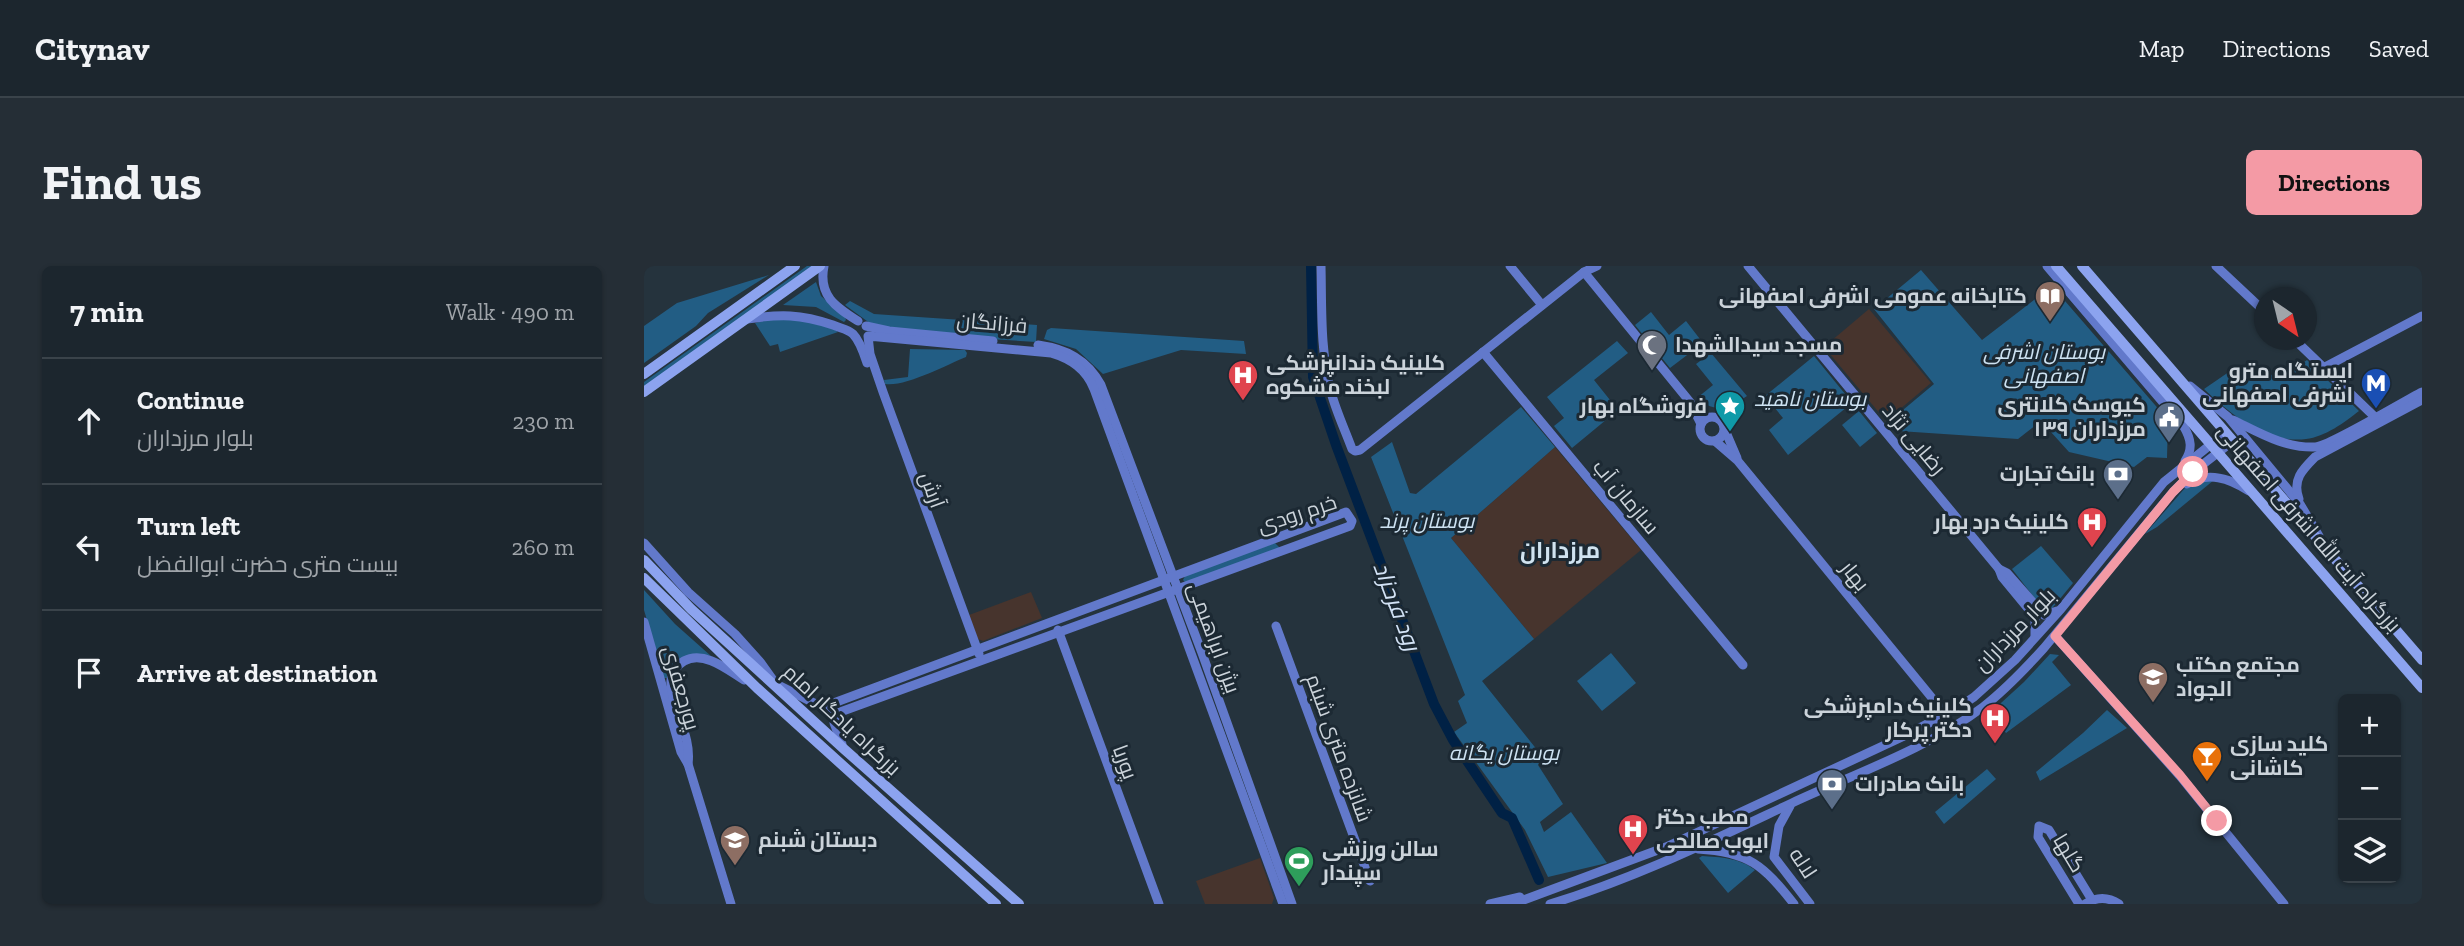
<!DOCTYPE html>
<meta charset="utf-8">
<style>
body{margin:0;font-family:"Zilla Slab",Cairo,serif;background:#252e36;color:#f1f3f6}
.controls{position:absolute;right:21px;bottom:21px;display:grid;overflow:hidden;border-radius:10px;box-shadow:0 2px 5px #0004}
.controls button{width:63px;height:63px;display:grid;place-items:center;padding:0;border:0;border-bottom:2px solid #3a434a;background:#1c262e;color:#f1f3f6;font:35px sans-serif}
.compass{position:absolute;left:1610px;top:21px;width:63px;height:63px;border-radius:50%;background:#1c262e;box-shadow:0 2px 5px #0004;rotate:145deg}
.stop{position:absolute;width:21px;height:21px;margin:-16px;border:5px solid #f49aa5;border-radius:50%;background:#fff}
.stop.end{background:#f49aa5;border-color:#fff;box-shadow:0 2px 7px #0008}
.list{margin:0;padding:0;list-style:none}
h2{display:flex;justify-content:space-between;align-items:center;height:91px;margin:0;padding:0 28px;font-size:30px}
h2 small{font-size:23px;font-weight:400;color:#a0a5aa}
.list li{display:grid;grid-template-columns:46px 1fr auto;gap:21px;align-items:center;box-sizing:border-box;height:126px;padding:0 28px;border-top:2px solid #3a434a}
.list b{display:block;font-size:26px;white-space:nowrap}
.list p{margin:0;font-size:23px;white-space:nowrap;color:#a0a5aa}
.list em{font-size:23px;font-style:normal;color:#a0a5aa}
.icon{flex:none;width:38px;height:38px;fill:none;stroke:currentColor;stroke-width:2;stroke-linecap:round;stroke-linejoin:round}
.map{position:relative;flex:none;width:1778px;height:638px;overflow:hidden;border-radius:10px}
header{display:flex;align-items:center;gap:42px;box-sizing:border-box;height:98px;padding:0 35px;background:#1c262e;border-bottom:2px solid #3a434a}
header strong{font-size:33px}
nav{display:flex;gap:38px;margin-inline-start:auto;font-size:24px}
.intro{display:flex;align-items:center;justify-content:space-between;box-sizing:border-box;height:168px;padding:0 42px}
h1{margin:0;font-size:49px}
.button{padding:18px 32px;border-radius:10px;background:#f49aa5;color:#111;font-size:24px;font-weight:700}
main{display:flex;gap:42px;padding:0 42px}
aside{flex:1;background:#1c262e;border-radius:10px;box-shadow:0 2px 5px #0004}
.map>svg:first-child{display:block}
</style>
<header>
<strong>Citynav</strong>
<nav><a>Map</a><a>Directions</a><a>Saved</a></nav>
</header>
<div class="intro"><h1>Find us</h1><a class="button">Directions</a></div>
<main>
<aside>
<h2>7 min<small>Walk · 490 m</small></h2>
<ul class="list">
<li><svg class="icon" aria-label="ahead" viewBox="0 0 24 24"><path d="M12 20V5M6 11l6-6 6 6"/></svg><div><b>Continue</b><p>بلوار مرزداران</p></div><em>230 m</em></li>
<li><svg class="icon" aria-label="left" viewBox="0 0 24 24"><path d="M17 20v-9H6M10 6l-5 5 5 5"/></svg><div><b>Turn left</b><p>بیست متری حضرت ابوالفضل</p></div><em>260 m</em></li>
<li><svg class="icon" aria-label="arrive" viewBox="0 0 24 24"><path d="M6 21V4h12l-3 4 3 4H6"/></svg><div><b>Arrive at destination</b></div></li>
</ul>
</aside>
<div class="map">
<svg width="1778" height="638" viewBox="0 0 1778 638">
<rect width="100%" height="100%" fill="#25333d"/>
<g fill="#47342d">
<path d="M 1225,43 L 1287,117 L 1242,155 L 1180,81 Z"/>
<path d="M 911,181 L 997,284 L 890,373 L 807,272 Z"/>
<path d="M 387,326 L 398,352 L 339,375 L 334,373 L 325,349 Z"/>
<path d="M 616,592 L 630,632 L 628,638 L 561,638 L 552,615 Z"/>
</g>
<g fill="#225d84">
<path d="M 163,0 L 171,0 L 0,122 L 0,116 Z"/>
<path d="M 1277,4 L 1338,74 L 1408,20 L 1524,154 L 1523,192 L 1503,191 L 1490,201 L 1425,186 L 1397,155 L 1374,173 L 1255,165 L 1247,154 L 1290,118 L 1230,43 Z"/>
<path d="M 125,9 L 64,47 L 52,60 L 0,97 L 0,60 L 33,37 Z"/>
<path d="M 172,16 L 177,30 L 201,51 L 202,54 L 200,56 L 172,41 L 139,39 Z"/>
<path d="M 206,35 L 230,48 L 393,59 L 392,76 L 266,68 L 227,58 L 201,39 Z"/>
<path d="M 1007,46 L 1025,69 L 1042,55 L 1059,77 L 1026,102 L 991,59 Z"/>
<path d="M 159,52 L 188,62 L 194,66 L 136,86 L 134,78 L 126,80 L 111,57 L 123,54 Z"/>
<path d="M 407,62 L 600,75 L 602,88 L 537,84 L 459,108 L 432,83 L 400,73 L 403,64 Z"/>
<path d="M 973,75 L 984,87 L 950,114 L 974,144 L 928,182 L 910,160 L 920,152 L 903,131 Z"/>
<path d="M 266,83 L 321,84 L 323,87 L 322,91 C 302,99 262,121 241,118 L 240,114 L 264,111 Z"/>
<path d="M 1067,87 L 1103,130 C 1085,142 1071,148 1053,132 L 1069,119 L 1052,98 Z"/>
<path d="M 1170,90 L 1206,134 L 1203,141 L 1144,189 L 1125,164 L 1139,152 L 1121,130 Z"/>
<path d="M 1663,94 L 1715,145 C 1701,156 1681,171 1662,173 C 1623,178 1586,148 1560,123 L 1595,99 L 1606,110 L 1643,108 Z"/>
<path d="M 877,141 L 911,181 L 807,272 L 890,373 L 838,415 L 898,490 L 894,499 L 919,538 L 896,556 L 900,566 L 927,546 L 963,597 L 904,611 L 881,564 L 810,466 L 823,457 L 814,435 L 821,429 L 727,191 L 748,176 L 766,227 L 772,228 Z"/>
<path d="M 1215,145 L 1233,167 L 1216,181 L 1198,159 Z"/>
<path d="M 1570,214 L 1513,261 L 1501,268 L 1541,222 L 1553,215 Z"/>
<path d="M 631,277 L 636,282 L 543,318 L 539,314 L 542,308 Z"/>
<path d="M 1397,280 L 1429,317 L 1405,346 L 1400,344 L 1368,303 Z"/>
<path d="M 0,324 L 31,358 L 67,390 C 47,385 33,394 23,412 L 20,412 L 0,344 Z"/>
<path d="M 967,387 L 992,417 L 958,445 L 933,415 Z"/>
<path d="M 1406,388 L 1415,389 L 1408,396 L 1427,419 L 1362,467 L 1346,447 L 1380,416 Z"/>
<path d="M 1463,444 L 1483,462 L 1396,515 L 1392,506 L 1439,467 Z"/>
<path d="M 1343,503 L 1352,513 L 1300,558 L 1291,546 Z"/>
<path d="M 1058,590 C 1076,591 1096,592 1111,604 L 1084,627 L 1055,592 Z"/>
</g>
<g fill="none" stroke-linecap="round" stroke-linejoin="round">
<path stroke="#002145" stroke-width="10" d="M 667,0 L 669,111 L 692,179 L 790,438 L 809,474 L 858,547 L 868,552 L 895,614"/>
<g stroke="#6279cb" stroke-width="9">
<path d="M 180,0 C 174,30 192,41 214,55"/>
<path d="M 677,0 C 678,42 676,84 687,126 C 692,145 701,164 708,183 L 711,185 L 716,184 L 940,6 L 953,0"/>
<path d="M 866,0 L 898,39"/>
<path d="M 1104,0 L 1355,303 L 1358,311 L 1391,351 L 1391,370"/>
<path d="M 1403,0 L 1540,161 C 1547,173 1549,183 1541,195"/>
<path d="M 1572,0 L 1620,45"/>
<path d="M 940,6 L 1046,136 L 1057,158"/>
<path d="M 103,53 C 137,48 156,48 189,59 C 195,62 204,63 209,68 C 216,75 220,88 223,97"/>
<path d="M 222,60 L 245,65 L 349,75"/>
<path d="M 1651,74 L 1735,155"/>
<path d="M 394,79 C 422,83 443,93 457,119 L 558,387 L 648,638"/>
<path d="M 839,86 L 1099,399"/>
<path d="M 1681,101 L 1778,50"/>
<path d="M 1546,120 L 1584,151 L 1656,238 L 1675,270"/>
<circle cx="1068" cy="163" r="12"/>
<path d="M 1589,154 C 1616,167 1640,182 1671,181 C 1684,181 1760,135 1778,126"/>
<path d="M 1081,164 L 1093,192"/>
<path d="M 1071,175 L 1093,194 L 1302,449"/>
<path d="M 1543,218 C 1564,205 1585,212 1605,225"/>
<path d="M 1655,233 C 1648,214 1658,204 1671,191 L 1778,134"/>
<path d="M 0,277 L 44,326 L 91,368 L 117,397 L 132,418 L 172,438 L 187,438 L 702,246 L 708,255 L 706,260 L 188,449 L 182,443 L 187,438"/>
<path d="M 1355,303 L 1363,307 L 1400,349 L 1413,345"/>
<path d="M 0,356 L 37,486 L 44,498 L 87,638"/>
<path d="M 632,360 L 726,615"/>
<path d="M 414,364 L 515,638"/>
<path d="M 1411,370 L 1536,510 L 1640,638"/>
<path d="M 335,388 L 239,126 L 226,88 L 224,70 L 407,87 C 427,93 442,103 450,123 L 639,638"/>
<path d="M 196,447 L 190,457 L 198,478"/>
<path d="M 44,498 C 48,469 28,445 27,418 C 26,408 33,399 40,395 C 60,384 84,404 100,414"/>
<path d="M 1146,540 L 1135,560 L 1130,591 L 1166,638"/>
<path d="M 1054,583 C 1105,586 1119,599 1150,638"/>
<path d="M 846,638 L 876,631"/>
<path d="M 869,638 L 1022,581 L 1258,471 L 1312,443 L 1330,431 L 1371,394 L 1417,343 L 1520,216 L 1581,167"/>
<path d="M 906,638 C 990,613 1069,574 1148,537 C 1210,508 1283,483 1339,441 C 1361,424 1381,403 1400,382 L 1529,226 L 1549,206 L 1589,175"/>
<path d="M 1435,638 L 1394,571 L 1395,560 L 1405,564 L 1448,634"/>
<path d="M 1441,638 C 1452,631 1463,630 1475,638"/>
</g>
<g stroke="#8ca3ef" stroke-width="10">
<path d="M 1412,0 L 1778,422"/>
<path d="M 1438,0 L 1778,394"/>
<path d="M 0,108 L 151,0"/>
<path d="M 0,126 L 176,0"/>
<path d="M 0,294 L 47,343 L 200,483 L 375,638"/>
<path d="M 0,312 L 113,422 L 352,638"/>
</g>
</g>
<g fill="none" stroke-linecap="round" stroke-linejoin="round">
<path stroke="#f49aa5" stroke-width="9" d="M 1549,206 L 1529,226 L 1411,370 L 1536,509 L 1573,555"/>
</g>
<defs>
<g id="library-pin" transform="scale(1.575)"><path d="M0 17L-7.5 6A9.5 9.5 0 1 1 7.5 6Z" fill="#8d6e63" stroke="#1c2933"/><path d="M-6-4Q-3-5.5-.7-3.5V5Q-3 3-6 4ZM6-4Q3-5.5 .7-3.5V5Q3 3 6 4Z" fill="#fff"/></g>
<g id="mosque-pin" transform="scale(1.575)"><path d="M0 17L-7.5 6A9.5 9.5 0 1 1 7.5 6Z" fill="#6b7280" stroke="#1c2933"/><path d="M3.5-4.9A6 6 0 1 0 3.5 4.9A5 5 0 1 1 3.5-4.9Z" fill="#fff"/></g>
<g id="hospital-pin" transform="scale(1.575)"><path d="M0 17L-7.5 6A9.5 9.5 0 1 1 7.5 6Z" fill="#e0444e" stroke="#1c2933"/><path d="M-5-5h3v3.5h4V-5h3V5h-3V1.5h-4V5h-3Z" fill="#fff"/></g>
<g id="metro-pin" transform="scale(1.575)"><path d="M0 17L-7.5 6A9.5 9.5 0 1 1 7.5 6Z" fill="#1a4fb4" stroke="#1c2933"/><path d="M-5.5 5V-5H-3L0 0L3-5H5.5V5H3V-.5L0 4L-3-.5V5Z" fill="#fff"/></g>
<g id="sight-pin" transform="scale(1.575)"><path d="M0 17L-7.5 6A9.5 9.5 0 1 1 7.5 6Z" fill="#0f9aa8" stroke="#1c2933"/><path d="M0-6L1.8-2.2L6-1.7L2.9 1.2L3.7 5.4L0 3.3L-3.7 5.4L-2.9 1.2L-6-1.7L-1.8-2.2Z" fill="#fff"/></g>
<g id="civic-pin" transform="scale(1.575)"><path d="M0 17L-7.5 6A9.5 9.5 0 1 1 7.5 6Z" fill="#5c6f8a" stroke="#1c2933"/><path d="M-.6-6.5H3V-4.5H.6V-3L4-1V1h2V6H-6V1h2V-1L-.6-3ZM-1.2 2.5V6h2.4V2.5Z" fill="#fff"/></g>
<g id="bank-pin" transform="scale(1.575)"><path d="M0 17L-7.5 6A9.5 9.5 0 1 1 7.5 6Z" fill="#5c6f8a" stroke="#1c2933"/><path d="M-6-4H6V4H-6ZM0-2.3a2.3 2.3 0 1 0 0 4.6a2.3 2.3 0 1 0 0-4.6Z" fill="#fff"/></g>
<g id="school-pin" transform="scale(1.575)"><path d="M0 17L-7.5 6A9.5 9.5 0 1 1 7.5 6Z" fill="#8d6e63" stroke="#1c2933"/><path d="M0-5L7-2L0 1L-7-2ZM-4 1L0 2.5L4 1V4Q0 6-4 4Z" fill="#fff"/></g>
<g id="bar-pin" transform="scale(1.575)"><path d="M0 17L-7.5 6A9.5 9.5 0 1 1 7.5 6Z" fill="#e8710a" stroke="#1c2933"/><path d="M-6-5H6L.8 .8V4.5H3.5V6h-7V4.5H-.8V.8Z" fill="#fff"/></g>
<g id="stadium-pin" transform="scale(1.575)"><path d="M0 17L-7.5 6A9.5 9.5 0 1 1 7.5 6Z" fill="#2e9e5b" stroke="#1c2933"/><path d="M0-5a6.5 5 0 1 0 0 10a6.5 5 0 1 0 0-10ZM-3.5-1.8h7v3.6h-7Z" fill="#fff"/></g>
</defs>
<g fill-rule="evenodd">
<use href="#library-pin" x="1406" y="30"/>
<use href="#mosque-pin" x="1008" y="79"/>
<use href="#hospital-pin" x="599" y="109"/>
<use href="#metro-pin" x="1732" y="117"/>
<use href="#sight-pin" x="1086" y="140"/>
<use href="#civic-pin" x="1525" y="151"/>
<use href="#bank-pin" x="1474" y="208"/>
<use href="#hospital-pin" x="1448" y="256"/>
<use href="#school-pin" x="1509" y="411"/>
<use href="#hospital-pin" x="1351" y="452"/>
<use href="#bar-pin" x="1563" y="490"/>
<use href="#bank-pin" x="1188" y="518"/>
<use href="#hospital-pin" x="989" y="563"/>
<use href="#school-pin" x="91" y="574"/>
<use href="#stadium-pin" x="655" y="595"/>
</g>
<g text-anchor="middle" stroke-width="6" stroke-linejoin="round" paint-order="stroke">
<g font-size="21" font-weight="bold" fill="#cbd3da" stroke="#1c2933" text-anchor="start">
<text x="1383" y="37" text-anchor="end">کتابخانه عمومی اشرفی اصفهانی</text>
<text x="1031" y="86">مسجد سیدالشهدا</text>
<text x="622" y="104">کلینیک دندانپزشکی<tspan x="622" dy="24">لبخند مشکوه</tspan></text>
<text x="1709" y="112" text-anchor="end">ایستگاه مترو<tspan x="1709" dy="24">اشرفی اصفهانی</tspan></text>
<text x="1502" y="146" text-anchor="end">کیوسک کلانتری<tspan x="1502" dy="24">۱۳۹ مرزداران</tspan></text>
<text x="1063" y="147" text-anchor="end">فروشگاه بهار</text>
<text x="1451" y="215" text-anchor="end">بانک تجارت</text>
<text x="1425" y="263" text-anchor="end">کلینیک درد بهار</text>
<text x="1532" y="406">مجتمع مکتب<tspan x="1532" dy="24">الجواد</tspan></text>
<text x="1328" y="447" text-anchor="end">کلینیک دامپزشکی<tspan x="1328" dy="24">دکتر پرکار</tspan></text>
<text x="1586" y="485">کلید سازی<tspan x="1586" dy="24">کاشانی</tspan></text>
<text x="1211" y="525">بانک صادرات</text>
<text x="1012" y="558">مطب دکتر<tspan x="1012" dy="24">ایوب صالحی</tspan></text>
<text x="114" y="581">دبستان شبنم</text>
<text x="678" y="590">سالن ورزشی<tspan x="678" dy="24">سپندار</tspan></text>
</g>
<g font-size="21" fill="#cbd3da" stroke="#1c2933">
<text transform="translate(348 57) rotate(5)" y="7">فرزانگان</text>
<text transform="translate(1270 173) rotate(50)" y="7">رضایی نژاد</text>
<text transform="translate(288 224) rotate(70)" y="7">آرش</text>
<text transform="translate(982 231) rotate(50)" y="7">سازمان آب</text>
<text transform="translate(653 248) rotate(-18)" y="7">خرم رودی</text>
<text transform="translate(1665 262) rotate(49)" y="7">بزرگراه آیت الله اشرفی اصفهانی</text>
<text transform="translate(1211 310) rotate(51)" y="7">بهار</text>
<text transform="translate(1371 364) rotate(-46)" y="7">بلوار مرزداران</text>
<text transform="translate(570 372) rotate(70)" y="7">بیژن ابراهیمی</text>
<text transform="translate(37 422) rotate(74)" y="7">پورجعفری</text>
<text transform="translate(198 454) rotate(43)" y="7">بزرگراه یادگار امام</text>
<text transform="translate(695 482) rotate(70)" y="7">شانزده متری شبنم</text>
<text transform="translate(481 496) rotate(70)" y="7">پوریا</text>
<text transform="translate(1425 587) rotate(59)" y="7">گلها</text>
<text transform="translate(1159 597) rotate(57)" y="7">لاله</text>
</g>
<g font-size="21" font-style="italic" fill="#cde2f2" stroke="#1c2933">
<text x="1400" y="93">بوستان اشرفی<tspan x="1400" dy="24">اصفهانی</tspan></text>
<text x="1166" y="140">بوستان ناهید</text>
<text x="783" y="262">بوستان پرند</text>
<text x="860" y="494">بوستان یگانه</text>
</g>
<g font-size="23" font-weight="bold" fill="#d1e3f0" stroke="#1c2933">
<text x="916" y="292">مرزداران</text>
</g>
<g font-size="23" font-style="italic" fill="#d3e3f6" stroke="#1c2933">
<text transform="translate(753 340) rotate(69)" y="8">رود فرحزاد</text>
</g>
</g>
</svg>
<div class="controls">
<button>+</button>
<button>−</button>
<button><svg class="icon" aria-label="layers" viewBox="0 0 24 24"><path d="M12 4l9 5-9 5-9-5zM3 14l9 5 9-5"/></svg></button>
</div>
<svg class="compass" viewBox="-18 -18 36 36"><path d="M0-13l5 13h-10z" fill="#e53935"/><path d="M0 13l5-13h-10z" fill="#a0a5aa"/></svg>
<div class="stop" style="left:1549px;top:206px"></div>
<div class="stop end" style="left:1573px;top:555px"></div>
</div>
</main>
